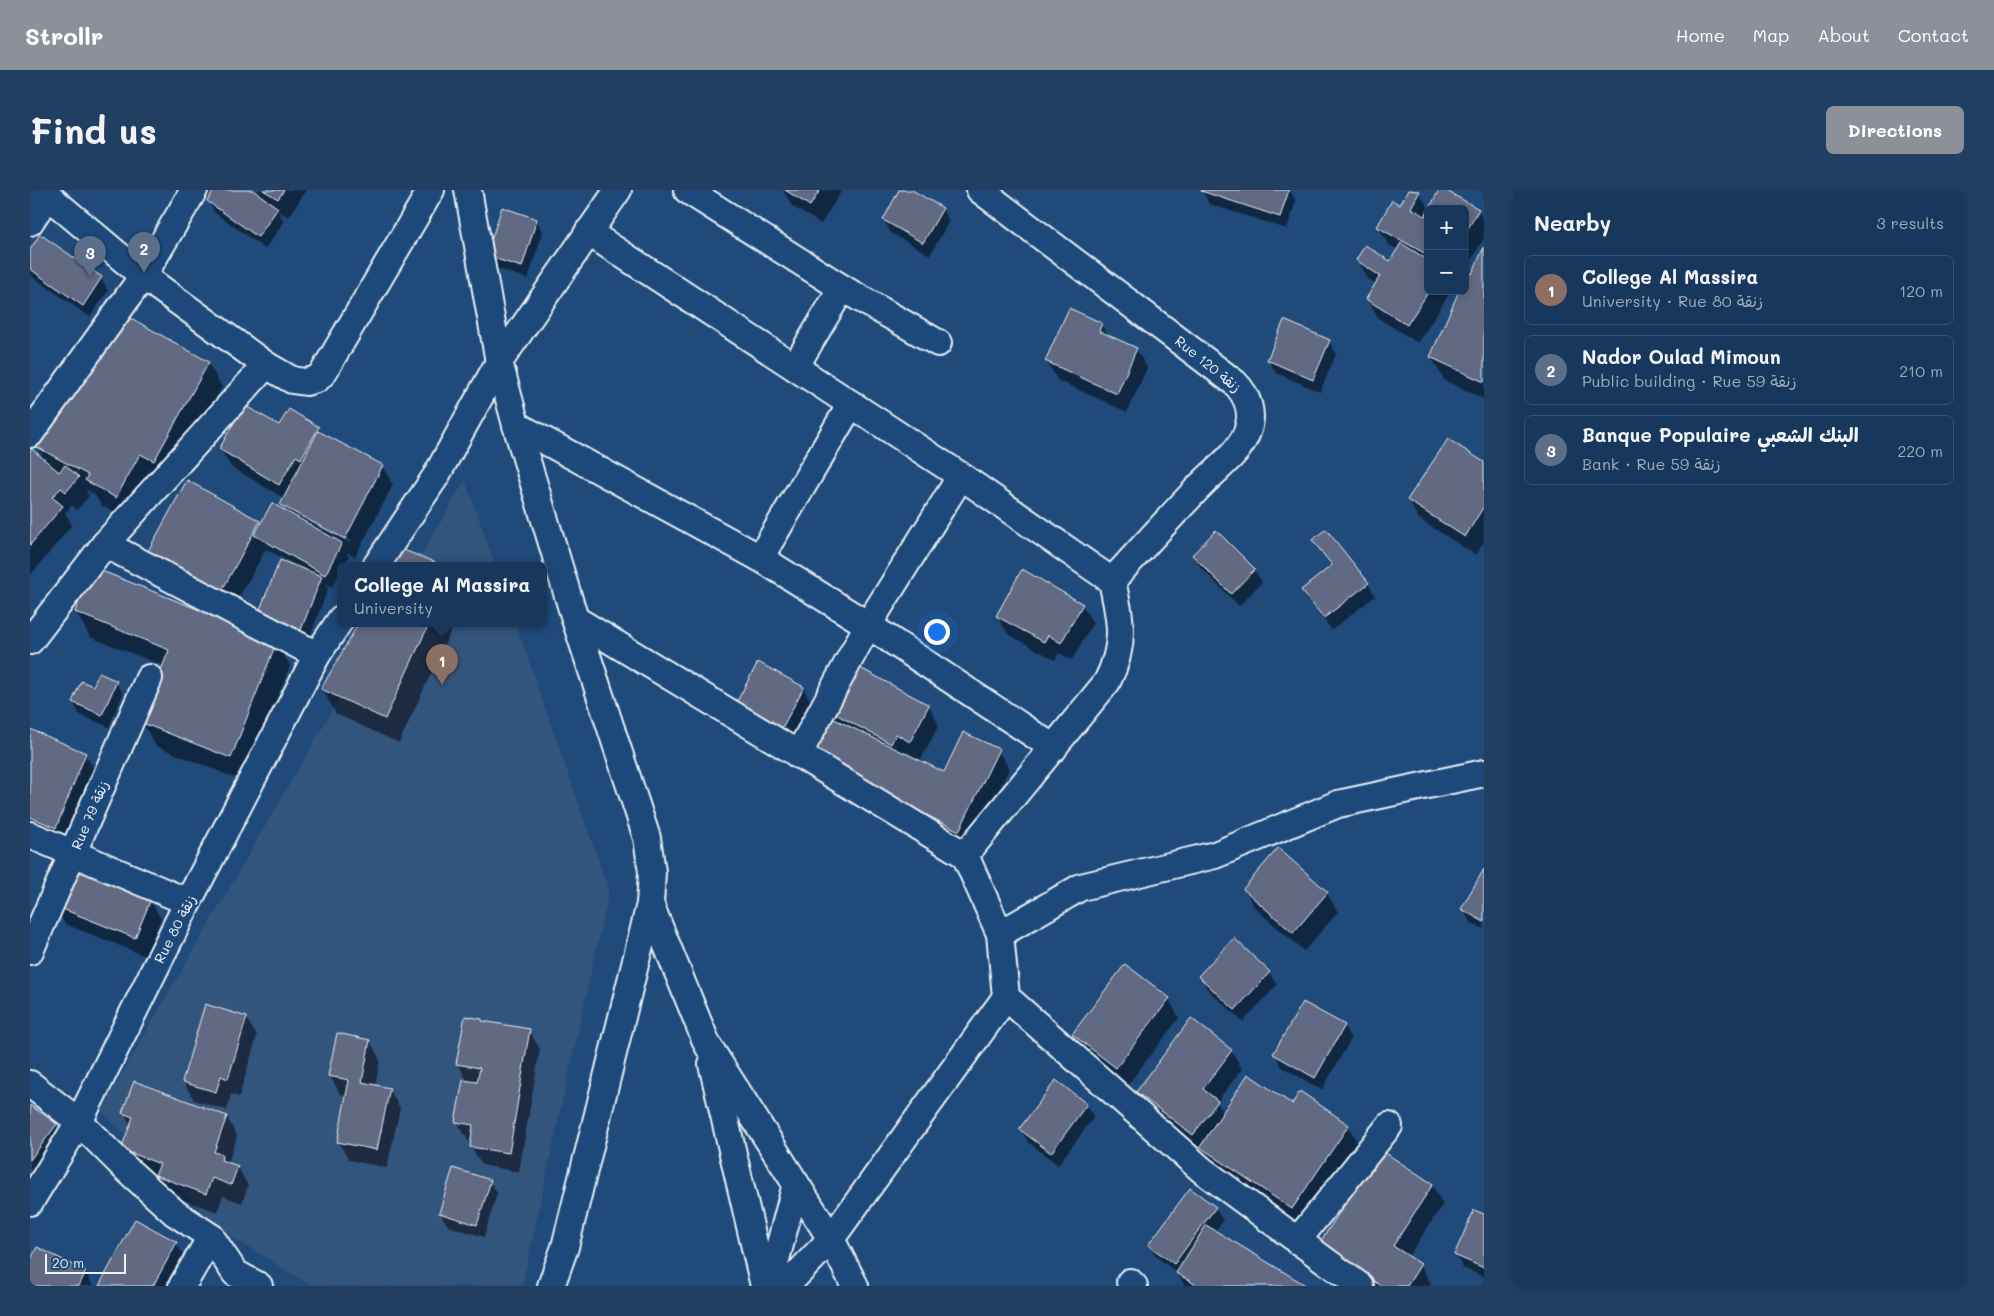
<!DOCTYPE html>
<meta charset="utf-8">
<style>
body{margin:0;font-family:Mali,"Playpen Sans Arabic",sans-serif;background:#203f62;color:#f1f3f6}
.controls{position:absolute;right:15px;top:15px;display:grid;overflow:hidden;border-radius:8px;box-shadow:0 2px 8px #0003}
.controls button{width:45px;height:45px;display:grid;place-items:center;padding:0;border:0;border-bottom:1px solid #365272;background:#17385c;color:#f1f3f6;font:25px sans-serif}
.scale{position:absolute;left:15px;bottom:12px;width:81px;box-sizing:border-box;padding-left:5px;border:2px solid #e8f1f8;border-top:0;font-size:14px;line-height:18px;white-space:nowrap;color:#e8f1f8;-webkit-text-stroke:4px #1f4a7a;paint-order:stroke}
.you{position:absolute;left:906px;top:441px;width:18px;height:18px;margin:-12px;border:4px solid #fff;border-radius:50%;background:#1a73e8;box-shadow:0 0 0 8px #1a73e833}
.badge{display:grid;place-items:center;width:32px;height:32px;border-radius:50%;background:#8c9099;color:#fff;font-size:16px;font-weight:700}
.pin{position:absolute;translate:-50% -41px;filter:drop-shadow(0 1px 2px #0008)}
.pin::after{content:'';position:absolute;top:26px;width:18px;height:15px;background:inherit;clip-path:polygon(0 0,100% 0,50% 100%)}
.popup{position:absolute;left:307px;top:372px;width:210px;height:65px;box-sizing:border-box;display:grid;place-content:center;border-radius:8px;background:#17385c;filter:drop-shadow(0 1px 4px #0005);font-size:16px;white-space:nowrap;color:#9eacbb}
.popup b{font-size:19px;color:#f1f3f6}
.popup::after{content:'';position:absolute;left:50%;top:100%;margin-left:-10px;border:10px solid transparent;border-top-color:#17385c}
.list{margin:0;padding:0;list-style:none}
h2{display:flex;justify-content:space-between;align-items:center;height:65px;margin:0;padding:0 20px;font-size:21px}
h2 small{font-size:16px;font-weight:400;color:#9eacbb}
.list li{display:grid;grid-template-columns:32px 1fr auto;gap:15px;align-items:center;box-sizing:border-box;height:70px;margin:0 10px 10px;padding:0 10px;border:1px solid #365272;border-radius:8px}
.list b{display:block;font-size:19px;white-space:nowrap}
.list p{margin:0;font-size:16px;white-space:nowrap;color:#9eacbb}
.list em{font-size:16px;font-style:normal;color:#9eacbb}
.map{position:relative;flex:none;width:1454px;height:1096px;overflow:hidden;border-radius:8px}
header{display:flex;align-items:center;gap:30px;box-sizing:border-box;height:70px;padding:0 25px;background:#8c9099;color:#fff}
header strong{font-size:24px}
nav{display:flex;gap:28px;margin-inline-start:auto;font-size:18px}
.intro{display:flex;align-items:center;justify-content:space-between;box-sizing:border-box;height:120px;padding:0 30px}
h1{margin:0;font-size:35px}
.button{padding:12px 22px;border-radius:8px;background:#8c9099;color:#fff;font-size:18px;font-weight:700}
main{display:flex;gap:30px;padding:0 30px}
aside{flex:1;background:#17385c;border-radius:8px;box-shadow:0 2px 8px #0003}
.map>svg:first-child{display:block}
</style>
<header>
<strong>Strollr</strong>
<nav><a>Home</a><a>Map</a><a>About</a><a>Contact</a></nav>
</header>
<div class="intro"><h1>Find us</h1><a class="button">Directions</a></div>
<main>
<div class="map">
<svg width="1454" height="1096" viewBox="0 0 1454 1096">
<rect width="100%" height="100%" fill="#1f4a7a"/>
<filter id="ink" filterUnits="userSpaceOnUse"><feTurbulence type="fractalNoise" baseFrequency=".02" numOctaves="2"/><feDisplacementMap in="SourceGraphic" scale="10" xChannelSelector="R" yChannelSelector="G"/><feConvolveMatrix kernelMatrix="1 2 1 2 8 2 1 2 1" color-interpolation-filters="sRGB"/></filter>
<g filter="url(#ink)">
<g fill="#33547d">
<path d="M 435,290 L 466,376 L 385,376 Z"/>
<path d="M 352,434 L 486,434 L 579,701 L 492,1096 L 282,1096 L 192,1041 L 71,920 Z"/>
</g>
<g fill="#0007" fill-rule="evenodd">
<path d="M 186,0 L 276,0 L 259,27 L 248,21 L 254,32 L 235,59 L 185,23 L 178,11 Z"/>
<path d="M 753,0 L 812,0 L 791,34 L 762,16 Z"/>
<path d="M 871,0 L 879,0 L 912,19 L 919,31 L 900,65 L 861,43 L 854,30 Z"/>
<path d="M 1172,0 L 1260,0 L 1266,11 L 1257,39 L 1179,14 Z"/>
<path d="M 1380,0 L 1389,2 L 1399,19 L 1398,101 L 1421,101 L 1388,153 L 1348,128 L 1338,109 L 1347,94 L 1338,89 L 1328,70 L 1360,73 L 1368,60 L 1359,55 L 1348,37 L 1371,16 Z"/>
<path d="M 1411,0 L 1448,20 L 1454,31 L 1454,48 L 1435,81 L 1435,19 Z"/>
<path d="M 506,30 L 513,42 L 498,89 L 465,78 L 458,65 Z"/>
<path d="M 1454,60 L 1454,209 L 1415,191 L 1401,167 L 1435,101 Z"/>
<path d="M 0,62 L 71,88 L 78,101 L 60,127 L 0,85 Z"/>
<path d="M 1071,134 L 1078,146 L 1106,159 L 1117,178 L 1097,222 L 1027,190 L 1017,171 Z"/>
<path d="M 1299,151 L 1306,164 L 1290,202 L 1246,183 L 1238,170 Z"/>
<path d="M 178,173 L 192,197 L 138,295 L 100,331 L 71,315 L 65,305 L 55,299 L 59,306 L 47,320 L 42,315 L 35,323 L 42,335 L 0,386 L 0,263 L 16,273 L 7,256 Z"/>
<path d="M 249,237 L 288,238 L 293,245 L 352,276 L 363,295 L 325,367 L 316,362 L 319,367 L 313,376 L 311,376 L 311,381 L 302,397 L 294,392 L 298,399 L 276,457 L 235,441 L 263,374 L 236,359 L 201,422 L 129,381 L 230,331 L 231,334 L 256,323 L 252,315 L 255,309 L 201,277 L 190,259 ZM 266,322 L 321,351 L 320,353 L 266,325 Z"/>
<path d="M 1454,274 L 1454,352 L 1446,365 L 1389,329 L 1378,310 Z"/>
<path d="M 1186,342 L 1224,380 L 1232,392 L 1209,416 L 1171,378 L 1163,366 Z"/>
<path d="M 1284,350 L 1338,393 L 1345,406 L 1302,440 L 1280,412 L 1273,400 L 1302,377 Z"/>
<path d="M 1052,415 L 1063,433 L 1042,470 L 1029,463 L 1025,470 L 978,444 L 967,426 Z"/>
<path d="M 46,422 L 246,452 L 260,476 L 215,592 L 126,556 L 112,532 L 134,476 L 60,447 Z"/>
<path d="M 330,434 L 424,434 L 369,553 L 306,524 L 292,499 Z"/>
<path d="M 824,475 L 899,516 L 909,535 L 890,571 L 914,583 L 968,560 L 979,579 L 940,659 L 786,584 L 806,531 L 800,520 ZM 877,562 L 889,569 L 888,571 L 876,565 Z"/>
<path d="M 86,492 L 93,504 L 79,537 L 50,525 L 43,512 L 63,498 Z"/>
<path d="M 773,498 L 780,510 L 758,552 L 713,527 Z"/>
<path d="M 0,541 L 55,564 L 66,583 L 37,656 L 0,641 Z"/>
<path d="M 1248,660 L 1297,703 L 1308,722 L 1274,761 L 1225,718 L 1214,699 Z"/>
<path d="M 1454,681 L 1454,739 L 1440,732 L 1433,719 Z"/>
<path d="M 120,710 L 131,729 L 116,766 L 35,734 L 24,715 Z"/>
<path d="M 1204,750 L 1239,783 L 1247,795 L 1213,832 L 1177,799 L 1170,786 Z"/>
<path d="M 1139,809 L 1149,828 L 1097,896 L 1054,863 L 1043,844 Z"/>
<path d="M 216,828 L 227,846 L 209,907 L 201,904 L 197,920 L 164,910 L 153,892 Z"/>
<path d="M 453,832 L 499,840 L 510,859 L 489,982 L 452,975 L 441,957 L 442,951 L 438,951 L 427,932 L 438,892 L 428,874 Z"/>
<path d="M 1314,836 L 1321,849 L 1292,900 L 1252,877 L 1245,864 Z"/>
<path d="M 340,851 L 350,870 L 345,896 L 359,899 L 370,918 L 357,978 L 319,970 L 308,952 L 317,906 L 310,904 L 300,886 Z"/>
<path d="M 1201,860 L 1212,879 L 1187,912 L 1194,923 L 1262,916 L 1318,936 L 1332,960 L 1276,1043 L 1185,981 L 1174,962 L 1118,921 L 1107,902 Z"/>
<path d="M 1056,915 L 1064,927 L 1028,975 L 998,952 L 991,940 Z"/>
<path d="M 0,916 L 26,935 L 36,954 L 8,992 L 0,986 Z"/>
<path d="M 94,923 L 197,927 L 207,946 L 198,974 L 208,977 L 218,996 L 212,1013 L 193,1006 L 187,1022 L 137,1004 L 128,987 L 103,978 L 92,959 L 101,936 Z"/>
<path d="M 460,991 L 467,1003 L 454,1047 L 418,1036 L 410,1023 Z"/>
<path d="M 1402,995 L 1413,1014 L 1378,1067 L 1390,1075 L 1401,1094 L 1400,1096 L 1334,1096 Z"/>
<path d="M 1161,999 L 1185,1018 L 1193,1031 L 1185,1041 L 1275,1096 L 1155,1096 L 1147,1083 L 1127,1067 L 1119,1055 Z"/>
<path d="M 1454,1025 L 1454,1087 L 1433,1078 L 1426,1065 Z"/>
<path d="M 146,1053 L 157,1071 L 144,1096 L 70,1096 Z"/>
<path d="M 0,1073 L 55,1082 L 63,1096 L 0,1096 Z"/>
</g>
<g fill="#626b83" stroke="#e8f1f8">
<path d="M 184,0 L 223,0 L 248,18 L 228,47 L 177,11 Z"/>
<path d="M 233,0 L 254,0 L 248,9 Z"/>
<path d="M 755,0 L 790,0 L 780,16 Z"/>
<path d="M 869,0 L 882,0 L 913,18 L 893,53 L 853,30 Z"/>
<path d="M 1171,0 L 1259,0 L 1250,27 L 1171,1 Z"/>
<path d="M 1378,0 L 1390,1 L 1381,18 L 1395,26 L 1398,20 L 1398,65 L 1347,37 L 1362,10 L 1370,15 Z"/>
<path d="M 1409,0 L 1415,0 L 1449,19 L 1435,44 L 1435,19 L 1399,19 Z"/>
<path d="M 472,17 L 507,29 L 492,77 L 456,66 Z"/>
<path d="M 10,44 L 72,87 L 53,116 L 0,79 L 0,60 Z"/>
<path d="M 1371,53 L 1398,70 L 1399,101 L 1377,135 L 1336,109 L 1350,86 L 1326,70 L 1335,55 L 1360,71 Z"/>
<path d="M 1454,57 L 1454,192 L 1400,167 L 1429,101 L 1435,101 L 1435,87 L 1438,82 L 1442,84 Z"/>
<path d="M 1039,118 L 1072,133 L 1069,141 L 1107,158 L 1087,204 L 1015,171 Z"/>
<path d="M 92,123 L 179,172 L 124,271 L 110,264 L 86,308 L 55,290 L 58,285 L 5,256 L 73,165 L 75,153 Z"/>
<path d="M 1254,130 L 1300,150 L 1283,190 L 1237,170 Z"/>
<path d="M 214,215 L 249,235 L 259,219 L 289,237 L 271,269 L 266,266 L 249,295 L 189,259 Z"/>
<path d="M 288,241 L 353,275 L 315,349 L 250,315 Z"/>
<path d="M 1418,249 L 1454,272 L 1454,316 L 1435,347 L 1377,310 Z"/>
<path d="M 2,259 L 29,282 L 35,275 L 49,287 L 36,302 L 31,298 L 22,307 L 33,316 L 0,355 L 0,261 Z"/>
<path d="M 157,290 L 230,331 L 190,404 L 117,363 Z"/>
<path d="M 242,313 L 312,353 L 295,385 L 224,345 Z"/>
<path d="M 1296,339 L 1339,393 L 1294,428 L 1271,400 L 1302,375 L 1282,350 Z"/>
<path d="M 1186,340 L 1225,379 L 1201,404 L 1162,365 Z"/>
<path d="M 371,359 L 415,376 L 361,376 Z"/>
<path d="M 250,370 L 292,386 L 269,445 L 226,429 Z"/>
<path d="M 62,377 L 247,451 L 201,568 L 110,532 L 139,460 L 45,422 Z"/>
<path d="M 992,379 L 1053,414 L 1031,453 L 1018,445 L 1014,452 L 966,426 Z"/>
<path d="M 328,434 L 399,434 L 355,529 L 291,499 Z"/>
<path d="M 728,472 L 774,497 L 751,540 L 705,515 Z"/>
<path d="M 823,474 L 899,515 L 880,552 L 866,544 L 861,554 L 798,520 Z"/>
<path d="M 69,483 L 87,491 L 72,525 L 42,512 L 51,491 L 63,496 Z"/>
<path d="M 794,524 L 914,582 L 933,542 L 969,559 L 929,641 L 774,565 Z"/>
<path d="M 0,539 L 56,563 L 26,638 L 0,627 Z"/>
<path d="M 1248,658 L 1298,702 L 1263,743 L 1213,699 Z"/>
<path d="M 38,677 L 121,709 L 105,748 L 23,715 Z"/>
<path d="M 1454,679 L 1454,732 L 1431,719 Z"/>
<path d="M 1204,748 L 1240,782 L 1205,820 L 1168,786 Z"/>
<path d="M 1095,774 L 1140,808 L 1086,878 L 1042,844 Z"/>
<path d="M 1273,812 L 1315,835 L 1285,888 L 1243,864 Z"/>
<path d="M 175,814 L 217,827 L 198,889 L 191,886 L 186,902 L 152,892 Z"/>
<path d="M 435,826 L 452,829 L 452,831 L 500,839 L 479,963 L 440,957 L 443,935 L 425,932 L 433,890 L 447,892 L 450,878 L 426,874 Z"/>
<path d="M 1161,828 L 1202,860 L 1173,899 L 1188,911 L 1163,945 L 1106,902 Z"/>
<path d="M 307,843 L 340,850 L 332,892 L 360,898 L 347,960 L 307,952 L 319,890 L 298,886 Z"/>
<path d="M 1218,884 L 1262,914 L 1270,901 L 1319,935 L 1262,1019 L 1170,957 Z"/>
<path d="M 1026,890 L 1057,914 L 1021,963 L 989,939 Z"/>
<path d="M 104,891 L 197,926 L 184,962 L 193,965 L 191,970 L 208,976 L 201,995 L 182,988 L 176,1004 L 125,985 L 130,974 L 91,959 L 103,927 L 92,923 Z"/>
<path d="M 0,915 L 27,934 L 0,970 Z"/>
<path d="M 1351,960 L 1403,994 L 1363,1056 L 1391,1074 L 1377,1096 L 1351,1096 L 1288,1055 Z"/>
<path d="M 423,978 L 461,990 L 447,1035 L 409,1023 Z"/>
<path d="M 1160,998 L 1186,1017 L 1144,1074 L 1118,1055 Z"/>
<path d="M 1444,1020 L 1454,1024 L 1454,1078 L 1424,1065 Z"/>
<path d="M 105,1029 L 147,1052 L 123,1096 L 69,1096 Z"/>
<path d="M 1176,1035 L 1277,1096 L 1168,1096 L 1146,1083 Z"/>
<path d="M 7,1057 L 56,1081 L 49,1096 L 0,1096 L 0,1071 Z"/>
</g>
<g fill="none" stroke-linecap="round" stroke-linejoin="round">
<g stroke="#e8f1f8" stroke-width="30">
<g id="minor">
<path d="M 11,0 L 113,86 L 236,175 L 262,190 L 276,192 L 287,189 L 293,183 L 401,0"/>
<path d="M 438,0 L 469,172 L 486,235 L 545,429 L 617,648 L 622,682 L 620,714 L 535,1057 L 521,1096"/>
<path d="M 657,0 L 812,98 L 908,153"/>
<path d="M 950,0 L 1205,193 C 1218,206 1224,224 1217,242 C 1209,264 1186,279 1170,296 C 1140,327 1111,359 1082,391"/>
<path d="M 0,32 L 18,5"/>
<path d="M 558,42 L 931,286 L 1082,391 C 1091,431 1096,454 1077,492 L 935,665"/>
<path d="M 765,177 L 812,98"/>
<path d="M 486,235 L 730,368 L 838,435 L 1024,558"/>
<path d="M 0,244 L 113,86 L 164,0"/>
<path d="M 75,354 L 287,465"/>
<path d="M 730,368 L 821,214"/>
<path d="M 346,376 L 406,286 L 469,172 L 588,0"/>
<path d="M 545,429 L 935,665 L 970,744 L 976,807 L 1172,980 L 1330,1096"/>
<path d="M 0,451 L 75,354 L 236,175"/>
<path d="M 768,565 L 838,435 L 931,286"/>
<path d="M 0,645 L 158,712"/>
<path d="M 620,714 L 677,854 L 801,1049 L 825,1096"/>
<path d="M 970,744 L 1051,697 L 1185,665 L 1308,614 L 1454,583"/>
<path d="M 0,761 L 119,488"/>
<path d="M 682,874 L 734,1096"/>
<path d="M 0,894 L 49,932 L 93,976 L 145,1023 L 181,1047 L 205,1083 L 229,1096"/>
<path d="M 0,1012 L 49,932 L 158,712 L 287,465 L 311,429"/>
<path d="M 1267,1051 L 1359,936"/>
<path d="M 1100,1092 L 1104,1096"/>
<path d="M 152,1096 L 181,1047"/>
<path d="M 739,1096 L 766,994"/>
<path d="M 756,1096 L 801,1049 L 976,807"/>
</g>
</g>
<use href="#minor" stroke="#1f4a7a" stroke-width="26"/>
</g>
</g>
<g text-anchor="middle" stroke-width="4.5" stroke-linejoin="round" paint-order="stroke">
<g font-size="14" fill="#e8f1f8" stroke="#1f4a7a">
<text transform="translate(1178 174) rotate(39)" y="5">Rue 120 زنقة</text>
<text transform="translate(60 625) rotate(-67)" y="5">Rue 79 زنقة</text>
<text transform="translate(145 739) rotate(-63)" y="5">Rue 80 زنقة</text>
</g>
</g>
</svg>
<div class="controls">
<button>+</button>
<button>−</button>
</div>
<div class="scale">20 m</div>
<div class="you"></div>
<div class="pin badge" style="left:412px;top:495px;background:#8d6e63">1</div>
<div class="popup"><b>College Al Massira</b>University</div>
<div class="pin badge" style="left:114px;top:83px;background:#5c6f8a">2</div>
<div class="pin badge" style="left:60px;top:87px;background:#5c6f8a">3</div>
</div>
<aside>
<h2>Nearby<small>3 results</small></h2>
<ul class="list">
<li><span class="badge" style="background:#8d6e63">1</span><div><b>College Al Massira</b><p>University · Rue 80 زنقة</p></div><em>120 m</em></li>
<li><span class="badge" style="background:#5c6f8a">2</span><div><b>Nador Oulad Mimoun</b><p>Public building · Rue 59 زنقة</p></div><em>210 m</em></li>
<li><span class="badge" style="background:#5c6f8a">3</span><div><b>Banque Populaire البنك الشعبي</b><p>Bank · Rue 59 زنقة</p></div><em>220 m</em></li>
</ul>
</aside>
</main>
